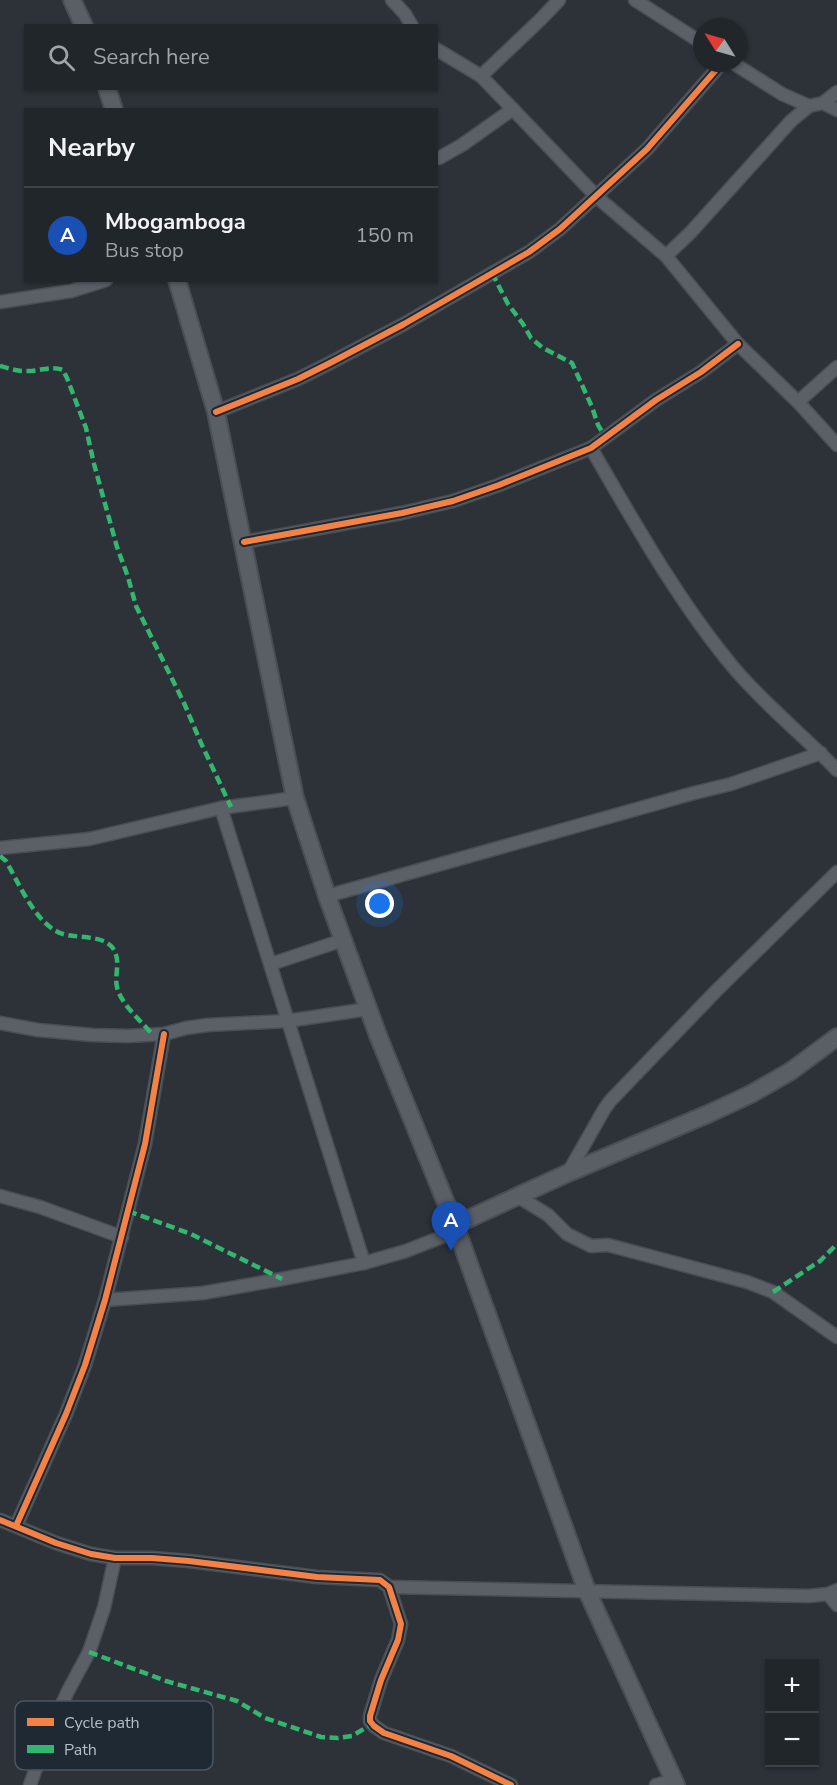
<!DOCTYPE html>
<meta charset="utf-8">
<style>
body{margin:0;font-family:"Nunito Sans",sans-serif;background:#2d3236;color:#f1f3f6}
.controls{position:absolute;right:18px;bottom:18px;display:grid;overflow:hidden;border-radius:0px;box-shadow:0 2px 4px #0004}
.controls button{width:54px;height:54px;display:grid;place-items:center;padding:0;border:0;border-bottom:2px solid #3e4347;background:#21262a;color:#f1f3f6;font:30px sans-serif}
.compass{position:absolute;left:693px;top:18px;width:54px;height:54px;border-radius:50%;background:#21262a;box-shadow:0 2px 4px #0004;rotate:307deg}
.you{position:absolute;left:380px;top:904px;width:21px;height:21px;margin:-15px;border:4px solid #fff;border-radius:50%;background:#1a73e8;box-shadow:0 0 0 9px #1a73e833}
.badge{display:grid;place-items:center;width:39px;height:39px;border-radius:50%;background:#868e96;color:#fff;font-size:20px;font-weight:700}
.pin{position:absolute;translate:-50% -50px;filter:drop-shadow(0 2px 3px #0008)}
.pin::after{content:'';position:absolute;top:32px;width:21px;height:18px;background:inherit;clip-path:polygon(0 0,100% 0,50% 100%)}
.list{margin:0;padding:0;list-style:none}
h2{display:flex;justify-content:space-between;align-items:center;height:78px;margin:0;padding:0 24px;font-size:26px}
h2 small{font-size:20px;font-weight:400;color:#a2a5a8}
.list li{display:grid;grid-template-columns:39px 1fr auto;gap:18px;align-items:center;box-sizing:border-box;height:96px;padding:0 24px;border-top:2px solid #3e4347}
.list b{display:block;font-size:22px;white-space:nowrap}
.list p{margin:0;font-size:20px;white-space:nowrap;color:#a2a5a8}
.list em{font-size:20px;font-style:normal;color:#a2a5a8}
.icon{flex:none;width:33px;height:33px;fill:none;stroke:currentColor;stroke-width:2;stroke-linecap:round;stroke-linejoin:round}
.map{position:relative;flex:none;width:837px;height:1785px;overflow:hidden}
.search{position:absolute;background:#21262a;box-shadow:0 2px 4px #0004;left:24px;top:24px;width:414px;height:66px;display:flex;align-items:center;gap:15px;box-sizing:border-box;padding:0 21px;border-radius:0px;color:#a2a5a8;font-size:22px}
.panel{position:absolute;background:#21262a;box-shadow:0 2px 4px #0004;left:24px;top:108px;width:414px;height:174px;border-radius:0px}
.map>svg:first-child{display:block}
</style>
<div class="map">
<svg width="837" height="1785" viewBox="0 0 837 1785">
<rect width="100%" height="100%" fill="#2c3238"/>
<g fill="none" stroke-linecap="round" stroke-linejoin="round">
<g stroke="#4a4e53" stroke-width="15">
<g id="minor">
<path d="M 392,0 L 405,14 L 412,26"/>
<path d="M 635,0 L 702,43"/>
<path d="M 436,49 L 481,76 L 597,197 L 666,256 L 738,344 L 798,402 L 837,445"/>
<path d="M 733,63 L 782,94 L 809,106"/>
<path d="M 481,76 L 540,20 L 559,0"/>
<path d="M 823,103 L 837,110"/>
<path d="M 439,158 L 462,145 L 513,109"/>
<path d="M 666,256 L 691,232 L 791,121 L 809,106 L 823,103 L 837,92"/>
<path d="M 0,302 L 71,291 L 106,280"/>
<path d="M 798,402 L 837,367"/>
<path d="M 216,412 L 298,379 L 330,363 L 404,324 L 529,252 L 560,229 L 647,149 L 722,63"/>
<path d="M 591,448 C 634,522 678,601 733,667 C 764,704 803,735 837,770"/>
<path d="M 244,542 L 402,513 L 453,501 L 499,485 L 591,448 L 656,400 L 701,372 L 738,344"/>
<path d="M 221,808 L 364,1263"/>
<path d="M 0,848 L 89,839 L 221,808 L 295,798"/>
<path d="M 327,896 L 694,793 L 731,784 L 821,753"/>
<path d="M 271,964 L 343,940"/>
<path d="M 0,1023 L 38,1030 L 92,1035 L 128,1036 L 164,1034 L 186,1028 L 208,1025 L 287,1021 L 368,1009"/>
<path d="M 568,1173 L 605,1108 L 611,1100 L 716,991 L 837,872"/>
<path d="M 0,1196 L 40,1207 L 122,1237"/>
<path d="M 517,1196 L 548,1215 L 567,1234 L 591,1246 L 608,1245 L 747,1282 L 773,1292 L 837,1337"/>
<path d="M 105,1300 L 203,1293 L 282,1279 L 364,1263 L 406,1251 L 457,1231"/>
<path d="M 0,1520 L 56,1543 L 91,1554 L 115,1558 L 152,1558 L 189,1561 L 317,1577 L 380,1580 L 389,1587 L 401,1624 L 398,1640 L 381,1680 L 370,1716 L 370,1721 L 374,1726 L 384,1733 L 451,1756 L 511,1785"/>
<path d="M 16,1526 L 66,1414 L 85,1365 L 105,1300 L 145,1144 L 164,1034"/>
<path d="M 389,1587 L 809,1596 L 828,1594 L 837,1590"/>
<path d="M 828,1594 L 837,1605"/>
<path d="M 30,1785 L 47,1737 L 68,1691 L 89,1652 L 104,1608 L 115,1558"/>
<path d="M 656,1785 L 674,1780"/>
</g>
</g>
<g stroke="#4a4e53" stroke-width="20">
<g id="secondary">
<path d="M 72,0 L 84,26"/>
<path d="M 107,88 L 114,110"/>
<path d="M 177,280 L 216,412 L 295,798 L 327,896 L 379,1038 L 455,1225 L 587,1591 L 676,1785"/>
<path d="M 455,1225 L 568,1173 L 708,1114 L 751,1094 L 791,1071 L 837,1037"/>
</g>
</g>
<use href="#minor" stroke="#5b6067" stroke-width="12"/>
<use href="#secondary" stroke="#5a5f65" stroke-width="16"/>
<g stroke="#33b770" stroke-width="4.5" stroke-dasharray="9 4.5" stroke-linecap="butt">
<path d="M 492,273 L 508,304 L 523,324 L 531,338 L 543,348 L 572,363 L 592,407 L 598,425 L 606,438"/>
<path d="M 0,366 C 8,368 16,371 24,371 C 38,372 51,365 63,370 L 67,378 L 86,428 L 94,464 L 117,547 L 128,577 L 136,606 L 184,703 L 201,743 L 231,807"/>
<path d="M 0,856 L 6,861 C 18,882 34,919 56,931 C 70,940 100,933 112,947 C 122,960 114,974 117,987 C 120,1003 142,1022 152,1034"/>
<path d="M 128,1211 L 191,1234 L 282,1279"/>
<path d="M 773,1292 L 820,1261 L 837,1244"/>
<path d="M 89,1652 L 166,1681 L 237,1701 L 265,1718 L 321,1737 L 338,1738 L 352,1736 L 372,1724"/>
</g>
<g stroke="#1e2933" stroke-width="10">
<g id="cycleway">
<path d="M 216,412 L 298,379 L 330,363 L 404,324 L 529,252 L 560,229 L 647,149 L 722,63"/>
<path d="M 244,542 L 402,513 L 453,501 L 499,485 L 591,448 L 656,400 L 701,372 L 738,344"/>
<path d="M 0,1520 L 56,1543 L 91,1554 L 115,1558 L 152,1558 L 189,1561 L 317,1577 L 380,1580 L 389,1587 L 401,1624 L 398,1640 L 381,1680 L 370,1716 L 370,1721 L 374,1726 L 384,1733 L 451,1756 L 511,1785"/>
<path d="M 16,1526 L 66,1414 L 85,1365 L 105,1300 L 145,1144 L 164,1034"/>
</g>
</g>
<use href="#cycleway" stroke="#f48246" stroke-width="6"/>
</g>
<rect x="15" y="1701" width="198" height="69" rx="9" fill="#1e2933" stroke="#4c5660" stroke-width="1.5"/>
<rect x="27" y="1718" width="27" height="8" fill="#f48246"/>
<rect x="27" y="1745" width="27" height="8" fill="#33b770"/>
<g font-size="16" fill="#b6bfc9">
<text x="64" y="1728">Cycle path</text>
<text x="64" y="1755">Path</text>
</g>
</svg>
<div class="controls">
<button>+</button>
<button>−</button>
</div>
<svg class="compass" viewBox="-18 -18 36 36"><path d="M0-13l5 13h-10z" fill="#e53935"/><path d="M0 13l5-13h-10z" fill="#a2a5a8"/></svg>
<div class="you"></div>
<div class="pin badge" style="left:451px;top:1251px;background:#1a4fb4">A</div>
<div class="search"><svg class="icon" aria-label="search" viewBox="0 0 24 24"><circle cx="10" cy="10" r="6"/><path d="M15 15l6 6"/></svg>Search here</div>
<section class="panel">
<h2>Nearby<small></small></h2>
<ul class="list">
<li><span class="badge" style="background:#1a4fb4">A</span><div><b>Mbogamboga</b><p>Bus stop</p></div><em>150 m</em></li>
</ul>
</section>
</div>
